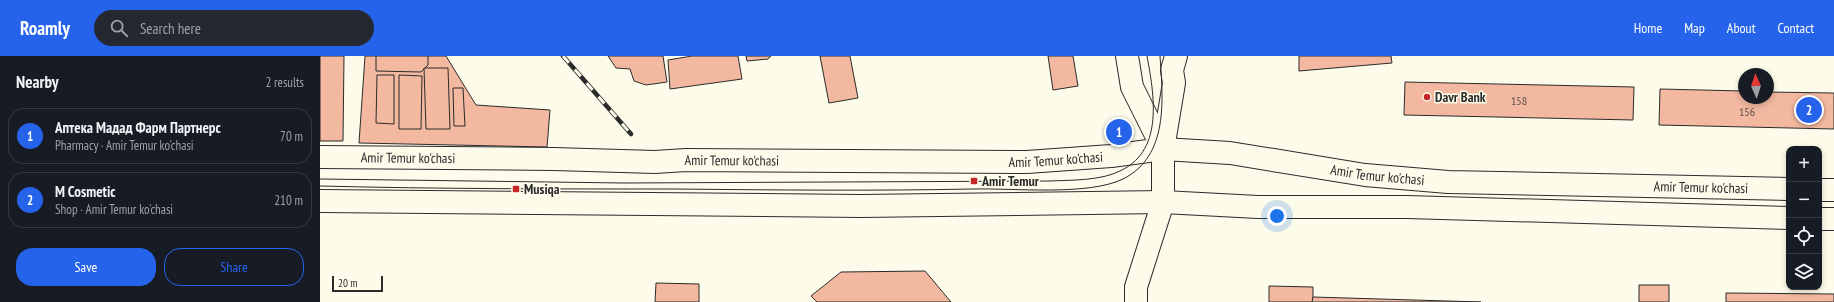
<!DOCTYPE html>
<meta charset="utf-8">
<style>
body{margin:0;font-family:"PT Sans Narrow",sans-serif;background:#242831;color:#f1f3f6}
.controls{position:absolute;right:12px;bottom:12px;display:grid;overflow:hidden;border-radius:8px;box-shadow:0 2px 6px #0003}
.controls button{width:36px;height:36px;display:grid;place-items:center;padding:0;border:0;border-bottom:1px solid #363941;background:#171b24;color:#f1f3f6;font:20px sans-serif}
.compass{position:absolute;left:1418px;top:12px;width:36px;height:36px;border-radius:50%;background:#171b24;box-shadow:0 2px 6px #0003;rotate:357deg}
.scale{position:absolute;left:12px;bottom:10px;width:51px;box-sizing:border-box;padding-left:4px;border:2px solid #2b2b2b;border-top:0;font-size:11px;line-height:14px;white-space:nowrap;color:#2b2b2b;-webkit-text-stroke:3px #fdfbea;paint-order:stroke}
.you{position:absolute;left:957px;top:160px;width:14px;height:14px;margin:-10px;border:3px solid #fff;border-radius:50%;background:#1a73e8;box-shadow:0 0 0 6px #1a73e833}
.badge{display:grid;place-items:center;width:26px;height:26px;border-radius:50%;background:#2563eb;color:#fff;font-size:13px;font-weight:700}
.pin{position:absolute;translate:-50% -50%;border:2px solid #fff;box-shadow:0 1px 4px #0006}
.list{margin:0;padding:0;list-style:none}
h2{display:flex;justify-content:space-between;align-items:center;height:52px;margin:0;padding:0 16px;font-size:17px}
h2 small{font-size:13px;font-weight:400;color:#9ea1a6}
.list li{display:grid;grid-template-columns:26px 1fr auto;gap:12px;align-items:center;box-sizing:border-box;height:56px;margin:0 8px 8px;padding:0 8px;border:1px solid #363941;border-radius:16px}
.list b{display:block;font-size:15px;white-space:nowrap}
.list p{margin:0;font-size:13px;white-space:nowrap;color:#9ea1a6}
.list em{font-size:13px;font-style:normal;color:#9ea1a6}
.actions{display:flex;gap:8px;padding:12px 16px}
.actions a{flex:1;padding:9px 0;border:1px solid #2563eb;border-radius:16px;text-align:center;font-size:14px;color:#2563eb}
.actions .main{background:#2563eb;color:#fff}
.icon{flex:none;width:22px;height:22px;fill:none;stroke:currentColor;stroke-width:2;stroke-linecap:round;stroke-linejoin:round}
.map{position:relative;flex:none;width:1514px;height:246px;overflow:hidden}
header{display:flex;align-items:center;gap:24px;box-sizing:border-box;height:56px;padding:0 20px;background:#2563eb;color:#fff}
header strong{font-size:19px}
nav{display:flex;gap:22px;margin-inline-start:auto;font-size:14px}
.search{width:280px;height:36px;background:#242831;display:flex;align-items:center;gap:10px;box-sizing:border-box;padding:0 14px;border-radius:22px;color:#9ea1a6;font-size:15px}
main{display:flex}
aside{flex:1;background:#171b24}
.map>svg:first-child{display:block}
</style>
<header>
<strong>Roamly</strong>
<div class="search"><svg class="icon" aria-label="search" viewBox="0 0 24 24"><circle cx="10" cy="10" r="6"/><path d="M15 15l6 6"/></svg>Search here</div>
<nav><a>Home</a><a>Map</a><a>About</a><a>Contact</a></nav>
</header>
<main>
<aside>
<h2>Nearby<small>2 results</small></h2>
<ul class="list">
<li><span class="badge">1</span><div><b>Аптека Мадад Фарм Партнерс</b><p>Pharmacy · Amir Temur ko'chasi</p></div><em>70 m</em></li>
<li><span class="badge">2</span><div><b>M Cosmetic</b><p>Shop · Amir Temur ko'chasi</p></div><em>210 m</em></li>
</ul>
<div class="actions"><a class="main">Save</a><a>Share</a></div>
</aside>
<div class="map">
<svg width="1514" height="246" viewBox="0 0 1514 246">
<rect width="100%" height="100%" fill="#fdfbea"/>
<g fill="#f2b8a0" stroke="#2b2b2b">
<path d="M 0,0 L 24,0 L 23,85 L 0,85 Z"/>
<path d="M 45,0 L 126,0 L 156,49 L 230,54 L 227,91 L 39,87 Z"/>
<path d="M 56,0 L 108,0 L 108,9 L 101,16 L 56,15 Z"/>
<path d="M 288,0 L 343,0 L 347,26 L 326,29 L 314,25 L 310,13 L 296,12 Z"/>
<path d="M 372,0 L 418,0 L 422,23 L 350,33 L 348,4 Z"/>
<path d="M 426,0 L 451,0 L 448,3 L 427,5 Z"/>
<path d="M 500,0 L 530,0 L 538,42 L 509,47 Z"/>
<path d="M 728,0 L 753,0 L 758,30 L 733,34 Z"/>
<path d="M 979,0 L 1071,0 L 1072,7 L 979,15 Z"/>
<path d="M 104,12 L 128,12 L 130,73 L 106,73 Z"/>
<path d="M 57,19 L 74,19 L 74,68 L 56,67 Z"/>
<path d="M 79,19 L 102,20 L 101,73 L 79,73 Z"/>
<path d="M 1085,26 L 1314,31 L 1313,64 L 1084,59 Z"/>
<path d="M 133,32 L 143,32 L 145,70 L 134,70 Z"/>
<path d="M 1340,33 L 1424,35 L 1424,42 L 1448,42 L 1448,36 L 1514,37 L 1514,73 L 1339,69 Z"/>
<path d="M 605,215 L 631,246 L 497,246 L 491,240 L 521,216 Z"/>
<path d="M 336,227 L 379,228 L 379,246 L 335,246 Z"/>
<rect x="1319" y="229" width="30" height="17"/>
<path d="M 949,230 L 993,231 L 993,246 L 949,246 Z"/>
<path d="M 1406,237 L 1514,238 L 1514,246 L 1406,246 Z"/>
<path d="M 993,241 L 1161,246 L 992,246 Z"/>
</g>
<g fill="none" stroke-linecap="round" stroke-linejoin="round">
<g stroke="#2b2b2b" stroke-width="24">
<g id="secondary">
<path d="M 807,0 L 812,31 L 843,93"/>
<path id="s1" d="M 0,101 L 234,103 L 335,106 L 366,104 L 707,106 L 791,100 L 843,93 L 910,97 L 1045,119 L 1128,126 L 1469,133"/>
<path d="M 1499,134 L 1514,134"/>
<path d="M 0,145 L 541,150 L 843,146 L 938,151 L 1087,151 L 1469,162"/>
<path d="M 1499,163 L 1514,163"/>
<path d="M 816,246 L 816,231 L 843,146 L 843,93 L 854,27 L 852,14 L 856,0"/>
</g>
</g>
<use href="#secondary" stroke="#fdfbea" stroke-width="22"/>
<g stroke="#2b2b2b" stroke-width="1">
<path d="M 0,123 L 304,127 L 729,125 C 751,124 782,125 802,114 C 844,93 834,38 827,0"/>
<path d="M 0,130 C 118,133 237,133 355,133 C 454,134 554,135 653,133 C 694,132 768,140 803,123 C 849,100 843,43 840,0"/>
</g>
<g stroke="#2b2b2b" stroke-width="4.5">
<path id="rail" d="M 243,0 L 311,78"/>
</g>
<use href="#rail" stroke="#fdfbea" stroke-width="3" stroke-dasharray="9" stroke-linecap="butt"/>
</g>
<g fill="#c62828" stroke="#fdfbea" stroke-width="1.5">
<circle cx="1107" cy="41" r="4"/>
<rect x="650" y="121" width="8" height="8" rx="2"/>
<rect x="192" y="129" width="8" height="8" rx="2"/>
</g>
<g text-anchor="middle" stroke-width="3" stroke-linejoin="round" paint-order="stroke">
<g font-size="12" fill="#5d4e48">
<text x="1199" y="49">158</text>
<text x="1427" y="60">156</text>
</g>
<g font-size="14" font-weight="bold" fill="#2b2b2b" stroke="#fdfbea" text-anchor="start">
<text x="1115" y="46">Davr Bank</text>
<text x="662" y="130">Amir Temur</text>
<text x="204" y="138">Musiqa</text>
</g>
<g font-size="14" fill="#2b2b2b" stroke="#fdfbea">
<text dy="5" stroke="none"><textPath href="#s1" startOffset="88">Amir Temur ko'chasi</textPath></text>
<text dy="5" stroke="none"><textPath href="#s1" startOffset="736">Amir Temur ko'chasi</textPath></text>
<text dy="5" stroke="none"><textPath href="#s1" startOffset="412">Amir Temur ko'chasi</textPath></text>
<text dy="5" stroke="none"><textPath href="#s1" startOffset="1060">Amir Temur ko'chasi</textPath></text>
<text dy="5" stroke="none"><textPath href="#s1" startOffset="1384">Amir Temur ko'chasi</textPath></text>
</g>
</g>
</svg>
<div class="controls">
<button>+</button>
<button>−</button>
<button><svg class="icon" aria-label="locate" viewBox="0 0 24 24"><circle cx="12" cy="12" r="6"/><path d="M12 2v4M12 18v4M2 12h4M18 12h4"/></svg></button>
<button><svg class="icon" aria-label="layers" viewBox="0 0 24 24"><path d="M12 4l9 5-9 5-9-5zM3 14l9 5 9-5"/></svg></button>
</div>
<svg class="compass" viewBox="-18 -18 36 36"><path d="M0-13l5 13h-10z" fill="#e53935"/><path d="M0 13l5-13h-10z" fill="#9ea1a6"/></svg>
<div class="scale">20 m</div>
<div class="you"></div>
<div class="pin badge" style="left:799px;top:76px">1</div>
<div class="pin badge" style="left:1489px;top:54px">2</div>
</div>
</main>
